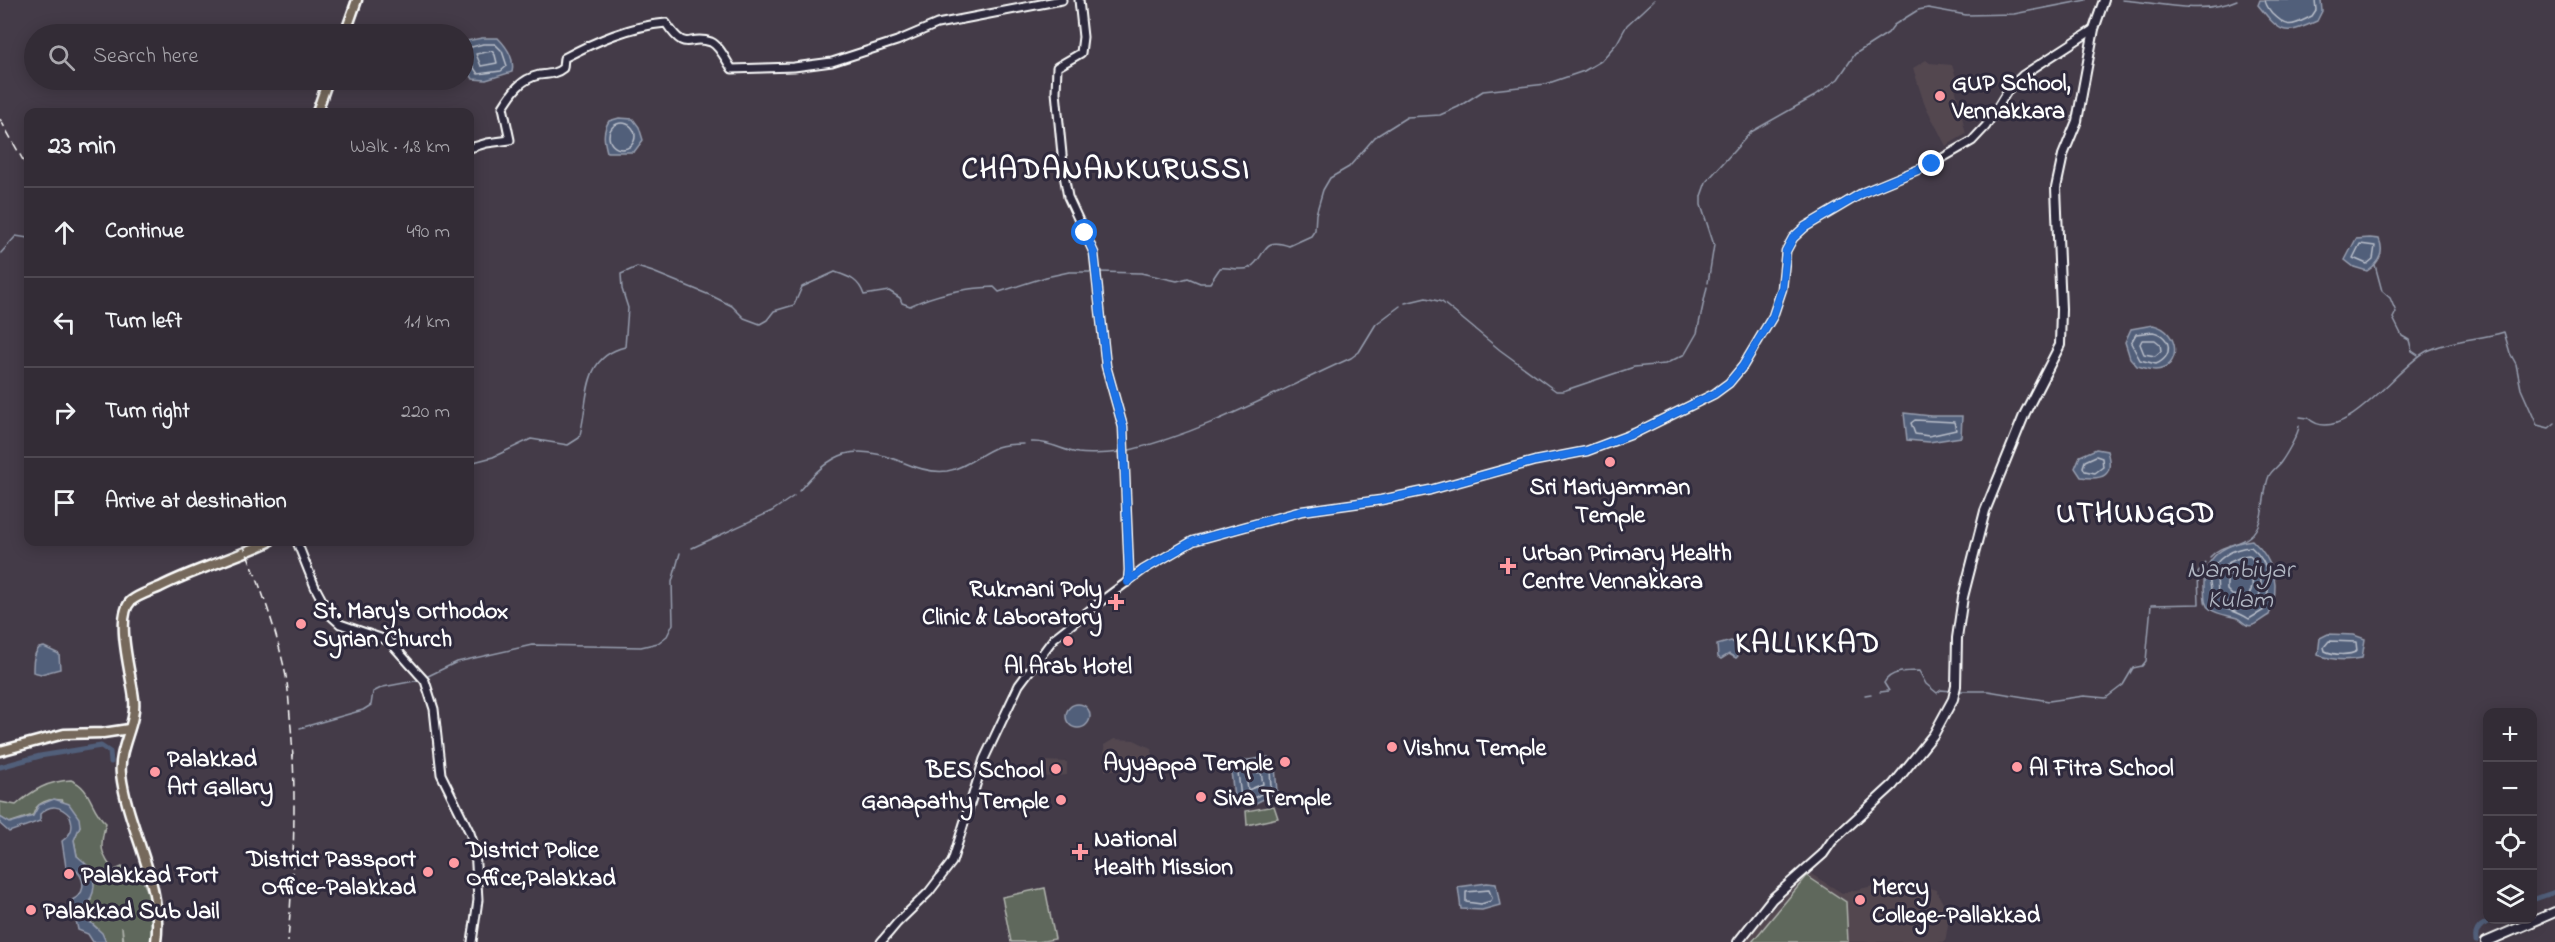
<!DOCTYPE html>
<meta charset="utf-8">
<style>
body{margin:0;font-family:"Indie Flower",sans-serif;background:#3e3842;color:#f1f3f6}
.controls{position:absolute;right:18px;bottom:18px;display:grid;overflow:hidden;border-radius:12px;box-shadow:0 3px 15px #0003}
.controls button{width:54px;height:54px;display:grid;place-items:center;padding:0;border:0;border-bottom:2px solid #4e4851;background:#332c36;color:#f1f3f6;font:30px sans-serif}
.stop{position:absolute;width:18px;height:18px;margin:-14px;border:4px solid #1a73e8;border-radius:50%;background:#fff}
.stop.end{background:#1a73e8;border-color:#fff;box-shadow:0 2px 6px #0008}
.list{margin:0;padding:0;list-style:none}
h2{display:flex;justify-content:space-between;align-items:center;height:78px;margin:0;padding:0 24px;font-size:26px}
h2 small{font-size:20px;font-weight:400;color:#a9a7ad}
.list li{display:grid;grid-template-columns:39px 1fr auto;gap:18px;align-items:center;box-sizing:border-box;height:90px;padding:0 24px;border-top:2px solid #4e4851}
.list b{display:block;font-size:22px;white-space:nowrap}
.list em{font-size:20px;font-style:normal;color:#a9a7ad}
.icon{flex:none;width:33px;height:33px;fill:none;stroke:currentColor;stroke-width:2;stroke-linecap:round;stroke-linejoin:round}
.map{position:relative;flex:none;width:2555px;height:942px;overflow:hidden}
.search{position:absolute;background:#332c36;box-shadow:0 3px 15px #0003;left:24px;top:24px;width:450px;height:66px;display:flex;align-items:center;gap:15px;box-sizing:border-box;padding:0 21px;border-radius:33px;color:#a9a7ad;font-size:22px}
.panel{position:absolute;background:#332c36;box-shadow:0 3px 15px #0003;left:24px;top:108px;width:450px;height:438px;border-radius:12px}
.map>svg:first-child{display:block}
</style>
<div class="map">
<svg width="2555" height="942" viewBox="0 0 2555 942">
<rect width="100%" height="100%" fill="#443b48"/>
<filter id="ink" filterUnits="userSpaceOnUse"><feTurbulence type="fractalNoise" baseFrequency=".0167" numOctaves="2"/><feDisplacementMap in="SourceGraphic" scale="12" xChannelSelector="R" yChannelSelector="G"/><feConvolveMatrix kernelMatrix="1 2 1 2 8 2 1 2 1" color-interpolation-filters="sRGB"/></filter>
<g filter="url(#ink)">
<g fill="#524750">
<path d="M 1926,60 L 1930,63 L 1952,65 L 1959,86 L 1955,87 L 1966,134 L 1946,146 L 1924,103 L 1913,68 Z"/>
<path d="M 1114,739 L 1134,740 L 1151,748 L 1154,765 L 1105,771 L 1104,745 Z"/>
<path d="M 1045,761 L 1067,762 L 1067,775 L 1045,777 Z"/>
<path d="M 1806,871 L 1842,893 L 1882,884 L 1912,882 L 1936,890 L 1945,907 L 1948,925 L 1945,942 L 1744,942 Z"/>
</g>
<g fill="#5f675b" stroke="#afb3ad" stroke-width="1.5">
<path d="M 71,780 C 92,788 90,810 106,823 C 99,846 100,854 116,874 L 115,870 L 122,867 L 127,877 L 141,877 L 154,905 L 155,942 L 124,942 L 122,927 L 123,942 L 106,942 L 97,928 L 89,921 L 86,906 L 91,900 L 91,869 L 77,856 L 74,840 L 80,826 L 62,800 C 49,798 36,802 33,815 L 9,823 L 0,817 L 0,802 L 16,805 C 33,790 48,781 71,780 Z"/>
<path d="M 1274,806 L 1278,818 L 1247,825 L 1246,811 Z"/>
<path d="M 1807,876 L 1846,902 L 1848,942 L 1752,942 Z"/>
<path d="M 1045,888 L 1055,939 L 1038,942 L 1011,942 L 1002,897 Z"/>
</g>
<g fill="#515e7a" stroke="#979eaf" stroke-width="1.5">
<path d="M 2260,0 L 2321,0 L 2322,11 L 2317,21 C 2283,36 2281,34 2258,5 Z"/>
<path d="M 482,38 L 498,38 C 507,47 515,59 512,72 L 486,80 L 473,79 C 465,66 462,56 467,41 Z"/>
<path d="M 619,118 L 633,119 L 639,127 L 643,140 L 634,152 L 607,152 C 604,140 602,132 609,121 Z"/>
<path d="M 2370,238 L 2379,239 C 2385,253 2379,263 2367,271 L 2354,267 L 2345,260 L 2356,239 Z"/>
<path d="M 2153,325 C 2181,331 2182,369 2155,370 C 2150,370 2142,367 2137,366 L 2130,358 L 2125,342 L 2131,329 Z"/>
<path d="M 1904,413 L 1931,416 L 1962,416 L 1961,437 L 1929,442 L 1907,440 Z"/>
<path d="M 2096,449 L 2107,451 C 2115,477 2102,480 2081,477 L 2075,468 L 2080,456 Z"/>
<path d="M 2252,540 C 2275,561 2281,587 2269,615 C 2263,618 2258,623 2253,625 C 2246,628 2242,620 2237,618 C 2228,615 2218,615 2210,609 C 2203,604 2205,595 2204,587 C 2203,557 2224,544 2252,540 Z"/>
<path d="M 2328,634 L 2354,635 L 2365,639 L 2362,658 C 2347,661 2332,660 2318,655 L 2320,638 Z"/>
<path d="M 1731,641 L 1736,644 L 1738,656 L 1736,658 L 1729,654 L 1721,659 L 1718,657 L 1717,645 Z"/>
<path d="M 44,647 L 59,654 L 60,669 L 41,674 L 33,672 C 33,663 33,655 39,648 Z"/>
<circle cx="1078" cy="716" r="12"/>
<path d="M 1268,757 L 1275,766 L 1277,792 L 1256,803 L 1235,806 L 1231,771 L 1235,762 Z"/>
<path d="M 54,799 L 69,804 L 79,818 L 80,826 L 74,840 L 77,856 C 95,869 100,888 86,906 L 89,921 L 102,933 L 106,942 L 93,942 L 88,934 L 78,930 L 72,900 C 85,894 86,882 77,871 L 66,867 L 62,841 C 72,834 74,827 70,816 C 60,805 50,804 40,814 L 40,821 L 9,832 L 0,824 L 0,817 L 10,823 L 33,816 L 39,805 Z"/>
<path d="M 1487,883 L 1496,884 L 1500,905 L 1482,910 L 1461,909 L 1458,887 Z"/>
</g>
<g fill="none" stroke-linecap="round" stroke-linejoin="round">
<g stroke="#b9bfca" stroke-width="1.5">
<path d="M 2265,0 C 2266,6 2268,8 2272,13 C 2289,30 2291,26 2312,16 L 2316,10 L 2315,0"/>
<path d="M 464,49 L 483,44 L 495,44 L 502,51 L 507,66 L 501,71 L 478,74 L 470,62 L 464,61"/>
<path d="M 492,51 L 495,55 L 497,63 L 481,66 L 476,54 Z"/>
<circle cx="622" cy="136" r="13"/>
<path d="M 2360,244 L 2375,246 L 2373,259 L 2367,264 L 2353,258 Z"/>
<path d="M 2153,332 C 2172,336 2174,357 2156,364 L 2140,360 L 2131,343 L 2136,334 Z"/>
<path d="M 2142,340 L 2155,340 L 2160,344 L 2161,351 L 2155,356 L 2144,354 L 2140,344 Z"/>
<path d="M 1915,420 L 1954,422 L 1956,430 L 1929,436 L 1915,434 L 1911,423 Z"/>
<path d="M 2096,456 L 2102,458 L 2103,467 L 2095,473 L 2085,471 L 2083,467 L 2085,461 Z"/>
<path d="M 2251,547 C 2272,565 2271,586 2264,610 L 2249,619 C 2238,611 2225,610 2213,603 L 2209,576 C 2216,558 2232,548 2251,547 Z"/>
<path d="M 2243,556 L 2249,555 C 2266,572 2261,584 2258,605 L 2250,609 L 2228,603 L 2218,596 L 2217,575 L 2228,563 Z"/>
<path d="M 2244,565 C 2254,573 2255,588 2247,597 L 2232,595 L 2227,590 C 2226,575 2230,570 2244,565 Z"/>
<path d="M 2329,641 L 2356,642 L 2357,651 C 2349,656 2333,655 2325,651 L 2324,647 Z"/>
<path d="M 1266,764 L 1270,769 L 1271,788 L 1254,798 L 1241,798 L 1238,772 L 1239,768 Z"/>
<path d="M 1261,772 L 1263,784 L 1248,790 L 1246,775 Z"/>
<path d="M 1489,890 L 1492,898 L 1491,901 L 1481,904 L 1466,902 L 1466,892 Z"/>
</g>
<g stroke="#979eaf" stroke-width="1.5">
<path d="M 2122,0 C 2158,2 2202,16 2237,0"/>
<path d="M 0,254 L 16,236 L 28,238"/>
<path d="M 2375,265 L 2382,291 L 2390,298 L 2396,312 L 2393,318 L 2402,336 L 2409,340 L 2412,351 L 2418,355"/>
<path d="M 1098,272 L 1141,273 L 1177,281 L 1188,278 L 1200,283 L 1210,283 L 1220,268 C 1229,267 1242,271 1249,268 C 1267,258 1260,235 1289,246 L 1311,236 L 1315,230 L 1316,214 L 1323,190 L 1330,178 L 1349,167 L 1375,137 L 1407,117 L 1440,115 L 1458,107 L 1483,91 L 1546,84 L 1584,71 L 1601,61 L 1617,43 L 1627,25 L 1654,0"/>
<path d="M 1708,283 L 1714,245 L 1701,205 L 1701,196 L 1706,182 L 1751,132 L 1813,97 L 1838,79 L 1855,54 L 1888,33 L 1894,25 L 1918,10 L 1928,8 L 1966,15 L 2014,14 L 2086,0"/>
<path d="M 1405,303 L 1426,298 L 1442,302 L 1500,350 L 1556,391 L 1563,391 L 1634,367 L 1665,364 L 1685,354 L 1697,333 L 1707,287"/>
<path d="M 2300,417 L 2308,418 C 2342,450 2398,365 2427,351 C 2452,339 2478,340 2504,332 L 2510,353 L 2516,364 L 2521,389 L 2537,425 L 2549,428 L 2555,423"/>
<path d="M 1031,442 C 1049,441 1061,450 1078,453 C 1092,455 1107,453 1121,452"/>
<path d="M 1126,451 C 1208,431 1275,392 1351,358 L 1359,352 L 1376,324 L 1400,306"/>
<path d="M 470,463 L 493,457 L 531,439 L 568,445 L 579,438 C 590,404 579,358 625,347 L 628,308 L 622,289 L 621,274 L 637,267 L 653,272 L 712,296 L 732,306 L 744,318 L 760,324 L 767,320 L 774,311 L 794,305 L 802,287 L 835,272 C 850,277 859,280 864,295 L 889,291 L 900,298 L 902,303 L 910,306 C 937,293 965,288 994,287 L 999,292 L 1046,277 L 1069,272 L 1094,272"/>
<path d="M 799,491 C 832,451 854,442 902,462 C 916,468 932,473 947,471 C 965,468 980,454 997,447 C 1005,444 1015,444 1024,444"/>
<path d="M 692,548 L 772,511 L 794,496"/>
<path d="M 2210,557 C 2221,544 2239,546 2250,536 C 2266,524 2262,491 2269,476 C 2272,470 2278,467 2281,462 C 2286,455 2299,433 2299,426"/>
<path d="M 424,678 L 457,662 L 532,645 L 641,647 L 658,643 L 667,636 L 673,624 L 672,582 L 680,553"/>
<path d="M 1959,691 L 1988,691 L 2049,701 L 2084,696 L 2106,698 L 2123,685 L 2133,668 L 2142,666 L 2146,661 L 2151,605 L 2199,604 L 2198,573 L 2206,563"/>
<path d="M 1880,692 L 1889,691 L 1884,683 C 1890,671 1906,671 1919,671 L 1926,684 L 1937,693 L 1941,690 L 1952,691"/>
<path d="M 1865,695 L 1871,694"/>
<path d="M 300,728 L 363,710 L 371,705 L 373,692 L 383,687 L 420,680"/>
</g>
<g stroke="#515e7a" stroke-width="5">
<path d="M 0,767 L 40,756 L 101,746 L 110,752 L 111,762"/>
<path d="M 2532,900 L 2555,892"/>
<path d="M 2476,941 C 2474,929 2482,924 2492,920"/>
</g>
<g stroke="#fff" stroke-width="11">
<g id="tertiary">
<path d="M 1079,0 L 1083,37 L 1081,53 L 1057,67 L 1056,92 L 1064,175 L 1068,197 L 1094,253 L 1106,366 L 1123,427 L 1129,570 L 1128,582"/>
<path d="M 470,148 L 487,143 L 510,140 L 503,107 C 513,91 521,79 539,75 C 548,74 556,74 563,68 L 564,58 C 596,41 630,26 666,23 C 688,56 687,33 711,42 C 720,46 726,61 732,69 L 794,67 L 832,62 L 897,41 L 937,24 L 1062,0"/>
<path d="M 297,542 L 315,587 L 330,615 L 340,624 L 389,641 L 425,681 L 434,709 L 441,774 L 470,833 L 475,848 L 478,900 L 472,942"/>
<path d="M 881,942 L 897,923 L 929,892 L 952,862 L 984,759 L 1019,685 L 1054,638 L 1100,602 L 1143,570 L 1193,541 L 1302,511 L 1381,500 L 1430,490 L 1535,461 L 1587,451 L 1635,433 L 1714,394 L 1729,383 L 1743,366 L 1773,316 L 1782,289 L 1786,251 L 1793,238 L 1805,227 L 1864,192 L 1932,164 L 1972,141 L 1986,126 L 2008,90 L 2023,75 L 2094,29"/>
</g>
</g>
<g stroke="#fff" stroke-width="12">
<g id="secondary">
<path d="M 1738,942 L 1772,899 L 1823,854 L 1832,841 L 1893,785 L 1934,734 L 1953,699 L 1956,686 L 1957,638 L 1963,597 L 1985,511 L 2025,413 L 2060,345 L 2061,309 L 2056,188 L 2063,155 L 2077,121 L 2094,29 L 2104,0"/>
<path d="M 2486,942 L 2555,912"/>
</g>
</g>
<g stroke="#fff" stroke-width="13">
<g id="primary">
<path d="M 345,34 L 357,0"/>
<path d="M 317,112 L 328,80"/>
<path d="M 0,751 L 64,734 L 103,733 L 129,729"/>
<path d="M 156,942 C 164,883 128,831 121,774 C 118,748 137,724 134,699 C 132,677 114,617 131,601 C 138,595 151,591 160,587 C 195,569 233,559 269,542"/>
</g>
</g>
<use href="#tertiary" stroke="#2f2a3d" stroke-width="7"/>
<use href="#secondary" stroke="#2f2a3d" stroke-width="8"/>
<use href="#primary" stroke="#76695c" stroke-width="8"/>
<g stroke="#fff" stroke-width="1.5" stroke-dasharray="9 4.5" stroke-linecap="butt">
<path d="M 0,119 L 28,169"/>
<path d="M 242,542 C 261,586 276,629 286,676 C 289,693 289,710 291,727 C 297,799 293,870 288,942"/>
</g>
</g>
</g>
<g fill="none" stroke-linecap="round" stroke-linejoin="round" filter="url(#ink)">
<path stroke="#1a73e8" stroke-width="8" d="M 1085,233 L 1094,253 L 1106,366 L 1123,427 L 1129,570 L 1128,582 L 1143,570 L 1193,541 L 1302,511 L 1381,500 L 1430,490 L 1535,461 L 1587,451 L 1635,433 L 1714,394 L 1729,383 L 1743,366 L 1773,316 L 1782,289 L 1786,251 L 1793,238 L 1805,227 L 1864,192 L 1932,164"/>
</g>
<g fill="#ff9aa2" stroke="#2f2a3d" stroke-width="2">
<circle cx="1940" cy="96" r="6"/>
<circle cx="1610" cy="462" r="6"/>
<path d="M1505 557h6v6h6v6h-6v6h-6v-6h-6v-6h6z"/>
<path d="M1113 593h6v6h6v6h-6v6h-6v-6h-6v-6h6z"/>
<circle cx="301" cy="624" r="6"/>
<circle cx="1068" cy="641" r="6"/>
<circle cx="1392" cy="747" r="6"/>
<circle cx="1285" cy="762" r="6"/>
<circle cx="2017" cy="767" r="6"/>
<circle cx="1056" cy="769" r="6"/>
<circle cx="155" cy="772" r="6"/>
<circle cx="1201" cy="797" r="6"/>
<circle cx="1061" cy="800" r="6"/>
<path d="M1077 843h6v6h6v6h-6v6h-6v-6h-6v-6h6z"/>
<circle cx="454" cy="863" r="6"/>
<circle cx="428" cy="872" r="6"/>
<circle cx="69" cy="874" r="6"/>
<circle cx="1860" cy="900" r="6"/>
<circle cx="31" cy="910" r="6"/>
</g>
<g text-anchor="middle" stroke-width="6" stroke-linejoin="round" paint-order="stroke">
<g font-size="24" font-weight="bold" fill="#fff" stroke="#2f2a3d" text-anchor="start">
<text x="1952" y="90">GUP School,<tspan x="1952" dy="28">Vennakkara</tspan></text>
<text x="1610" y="494" text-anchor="middle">Sri Mariyamman<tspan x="1610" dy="28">Temple</tspan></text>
<text x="1522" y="560">Urban Primary Health<tspan x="1522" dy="28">Centre Vennakkara</tspan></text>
<text x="1102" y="596" text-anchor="end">Rukmani Poly<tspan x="1102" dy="28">Clinic &amp; Laboratory</tspan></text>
<text x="313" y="618">St. Mary's Orthodox<tspan x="313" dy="28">Syrian Church</tspan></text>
<text x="1068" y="673" text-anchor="middle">Al Arab Hotel</text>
<text x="1404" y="755">Vishnu Temple</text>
<text x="167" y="766">Palakkad<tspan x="167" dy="28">Art Gallary</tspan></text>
<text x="1273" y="770" text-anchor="end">Ayyappa Temple</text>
<text x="2029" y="775">Al Fitra School</text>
<text x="1044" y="777" text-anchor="end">BES School</text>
<text x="1213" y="805">Siva Temple</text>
<text x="1049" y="808" text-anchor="end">Ganapathy Temple</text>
<text x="1094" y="846">National<tspan x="1094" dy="28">Health Mission</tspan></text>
<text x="466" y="857">District Police<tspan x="466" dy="28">Office,Palakkad</tspan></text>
<text x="416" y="866" text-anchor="end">District Passport<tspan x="416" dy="28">Office-Palakkad</tspan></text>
<text x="81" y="882">Palakkad Fort</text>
<text x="1872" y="894">Mercy<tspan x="1872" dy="28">College-Pallakkad</tspan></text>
<text x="43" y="918">Palakkad Sub Jail</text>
</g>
<g font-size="26" font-style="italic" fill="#b1b7c3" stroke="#2f2a3d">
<text x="2240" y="577">Nambiyar<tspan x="2240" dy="30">Kulam</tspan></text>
</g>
<g font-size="30" font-weight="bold" letter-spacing="1.5" fill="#fff" stroke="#2f2a3d">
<text x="1106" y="178">CHADANANKURUSSI</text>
<text x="2136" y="522">UTHUNGOD</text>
<text x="1808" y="652">KALLIKKAD</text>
</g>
</g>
</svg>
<div class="controls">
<button>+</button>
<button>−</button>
<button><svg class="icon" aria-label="locate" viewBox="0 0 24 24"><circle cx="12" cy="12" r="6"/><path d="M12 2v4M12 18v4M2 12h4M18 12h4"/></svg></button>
<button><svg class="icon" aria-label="layers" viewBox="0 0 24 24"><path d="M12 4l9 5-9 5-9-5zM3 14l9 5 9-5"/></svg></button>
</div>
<div class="stop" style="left:1085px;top:233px"></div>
<div class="stop end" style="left:1932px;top:164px"></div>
<div class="search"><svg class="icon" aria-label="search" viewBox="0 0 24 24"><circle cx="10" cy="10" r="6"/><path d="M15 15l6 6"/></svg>Search here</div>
<section class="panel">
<h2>23 min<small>Walk · 1.8 km</small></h2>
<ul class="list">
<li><svg class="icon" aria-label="ahead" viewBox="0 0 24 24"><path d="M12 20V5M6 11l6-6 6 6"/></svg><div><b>Continue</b></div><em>490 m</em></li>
<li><svg class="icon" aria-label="left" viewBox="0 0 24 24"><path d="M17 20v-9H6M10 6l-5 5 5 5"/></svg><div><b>Turn left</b></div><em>1.1 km</em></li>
<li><svg class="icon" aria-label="right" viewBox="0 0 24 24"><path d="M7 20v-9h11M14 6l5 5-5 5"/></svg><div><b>Turn right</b></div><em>220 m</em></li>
<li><svg class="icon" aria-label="arrive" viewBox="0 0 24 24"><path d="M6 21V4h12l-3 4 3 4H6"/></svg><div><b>Arrive at destination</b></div></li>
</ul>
</section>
</div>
